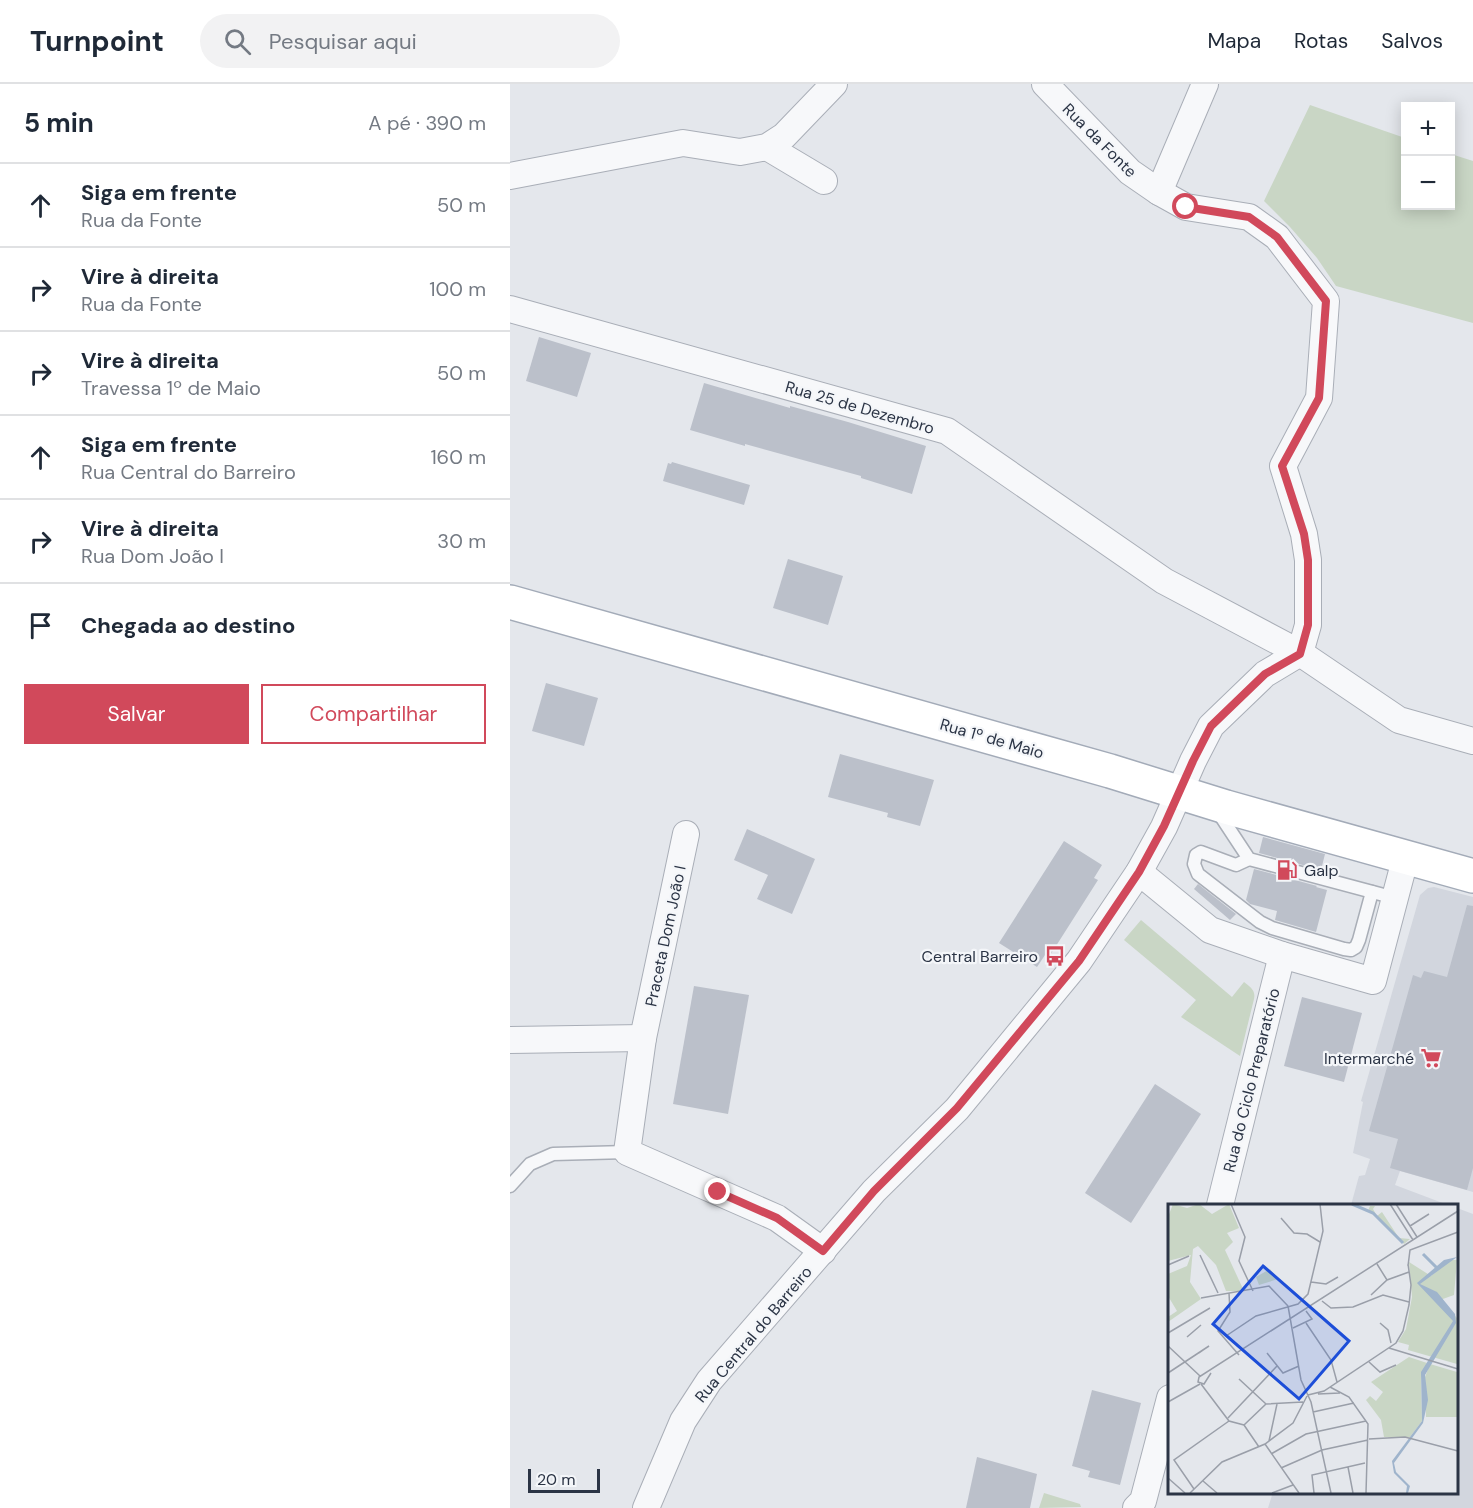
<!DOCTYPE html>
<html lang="pt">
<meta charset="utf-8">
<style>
body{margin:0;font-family:"DM Sans",sans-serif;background:#f2f2f3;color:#1f2937}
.controls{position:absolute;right:18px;top:18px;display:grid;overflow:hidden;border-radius:0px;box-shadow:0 3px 15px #0003}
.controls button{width:54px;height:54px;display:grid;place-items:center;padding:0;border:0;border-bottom:2px solid #e0e1e3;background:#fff;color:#1f2937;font:30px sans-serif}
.scale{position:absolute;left:18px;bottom:15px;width:72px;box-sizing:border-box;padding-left:6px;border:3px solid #2b3445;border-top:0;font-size:16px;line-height:21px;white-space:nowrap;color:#2b3445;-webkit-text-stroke:4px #f4f6f9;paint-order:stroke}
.stop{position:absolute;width:18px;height:18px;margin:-14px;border:4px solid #d1495b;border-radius:50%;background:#fff}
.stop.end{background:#d1495b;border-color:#fff;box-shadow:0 2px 6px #0008}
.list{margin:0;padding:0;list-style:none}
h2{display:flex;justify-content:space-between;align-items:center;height:78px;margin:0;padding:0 24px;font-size:26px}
h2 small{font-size:20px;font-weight:400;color:#747a83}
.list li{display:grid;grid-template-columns:39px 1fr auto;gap:18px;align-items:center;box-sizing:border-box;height:84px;padding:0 24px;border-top:2px solid #e0e1e3}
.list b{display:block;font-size:22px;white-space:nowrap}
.list p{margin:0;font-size:20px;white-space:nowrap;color:#747a83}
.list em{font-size:20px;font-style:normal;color:#747a83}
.actions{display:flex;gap:12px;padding:18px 24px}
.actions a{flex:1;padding:14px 0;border:2px solid #d1495b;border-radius:0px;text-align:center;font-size:21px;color:#d1495b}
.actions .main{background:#d1495b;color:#fff}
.icon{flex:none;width:33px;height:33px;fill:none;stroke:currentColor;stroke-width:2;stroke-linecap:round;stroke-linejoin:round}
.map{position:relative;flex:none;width:963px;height:1424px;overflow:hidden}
header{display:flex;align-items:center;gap:36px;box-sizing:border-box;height:84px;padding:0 30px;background:#fff;border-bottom:2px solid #e0e1e3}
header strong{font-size:28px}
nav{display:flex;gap:33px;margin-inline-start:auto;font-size:21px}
.search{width:420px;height:54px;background:#f2f2f3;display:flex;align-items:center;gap:15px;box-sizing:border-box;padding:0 21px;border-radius:33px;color:#747a83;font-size:22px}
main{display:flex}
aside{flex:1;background:#fff}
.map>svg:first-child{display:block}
</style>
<header>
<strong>Turnpoint</strong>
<div class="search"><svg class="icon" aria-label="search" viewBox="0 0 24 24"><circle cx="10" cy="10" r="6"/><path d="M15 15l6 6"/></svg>Pesquisar aqui</div>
<nav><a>Mapa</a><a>Rotas</a><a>Salvos</a></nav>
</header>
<main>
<aside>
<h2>5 min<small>A pé · 390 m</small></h2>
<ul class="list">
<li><svg class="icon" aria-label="ahead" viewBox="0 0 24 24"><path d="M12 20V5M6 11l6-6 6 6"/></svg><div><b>Siga em frente</b><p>Rua da Fonte</p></div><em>50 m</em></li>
<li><svg class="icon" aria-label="right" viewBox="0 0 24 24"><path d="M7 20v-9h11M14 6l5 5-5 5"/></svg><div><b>Vire à direita</b><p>Rua da Fonte</p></div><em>100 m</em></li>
<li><svg class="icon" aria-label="right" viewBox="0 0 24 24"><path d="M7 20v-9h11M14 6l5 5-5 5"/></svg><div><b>Vire à direita</b><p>Travessa 1º de Maio</p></div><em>50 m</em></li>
<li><svg class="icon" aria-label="ahead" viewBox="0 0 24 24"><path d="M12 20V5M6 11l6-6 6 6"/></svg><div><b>Siga em frente</b><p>Rua Central do Barreiro</p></div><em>160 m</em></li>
<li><svg class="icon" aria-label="right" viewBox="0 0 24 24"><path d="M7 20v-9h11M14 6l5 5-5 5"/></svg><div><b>Vire à direita</b><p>Rua Dom João I</p></div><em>30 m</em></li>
<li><svg class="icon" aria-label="arrive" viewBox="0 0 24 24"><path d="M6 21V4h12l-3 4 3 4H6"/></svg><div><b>Chegada ao destino</b></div></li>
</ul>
<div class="actions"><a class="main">Salvar</a><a>Compartilhar</a></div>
</aside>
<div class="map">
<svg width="963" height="1424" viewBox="0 0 963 1424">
<rect width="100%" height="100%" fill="#e4e7ec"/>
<g fill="#d2d6de">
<path d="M 924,803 L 963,813 L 963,1108 L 890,1087 L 885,1101 L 938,1121 L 841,1121 L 849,1092 L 855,1091 L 860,1075 L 843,1069 L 853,1018 L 851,1017 L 910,811 L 918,804 Z"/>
<path d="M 947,1124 L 963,1130 L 963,1424 L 758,1424 L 763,1408 L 946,1408 Z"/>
</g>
<g fill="#c9d6c5">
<path d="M 800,21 L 895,54 L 896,122 L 940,122 L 941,70 L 963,77 L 963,239 L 826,202 L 807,174 L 780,143 L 754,117 Z"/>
<path d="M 631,836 L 722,913 L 734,898 C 740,903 746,906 744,915 L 730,972 L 671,933 L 686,916 L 614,856 Z"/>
<path d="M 534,1409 L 570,1420 L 571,1423 L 529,1424 Z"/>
</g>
<g fill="#bbc0ca">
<path d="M 29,253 L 81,269 L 67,313 L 16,297 Z"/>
<path d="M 194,299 L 280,324 L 280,322 L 338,338 L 416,362 L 402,410 L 351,394 L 351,392 L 235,360 L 235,362 L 180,346 Z"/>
<path d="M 162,378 L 240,401 L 234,421 L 153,397 L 158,379 L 161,380 Z"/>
<path d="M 278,475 L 333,492 L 318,541 L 263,524 Z"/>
<path d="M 36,599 L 88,614 L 74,662 L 22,647 Z"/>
<path d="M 330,670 L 424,696 L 410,742 L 377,733 L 378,729 L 318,713 Z"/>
<path d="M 237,745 L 305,775 L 282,830 L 247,815 L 258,791 L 224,776 Z"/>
<path d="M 753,753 L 815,770 L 811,786 L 749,769 Z"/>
<path d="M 554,757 L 592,781 L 584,794 L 588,796 L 539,873 L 535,871 L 527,883 L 489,859 Z"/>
<path d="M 744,785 L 807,802 L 806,803 L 817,806 L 806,848 L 765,836 L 767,827 L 740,820 L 736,816 Z"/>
<path d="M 688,800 L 726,830 L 720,836 L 684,805 Z"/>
<path d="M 957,821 L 963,822 L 963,1084 L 957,1106 L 880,1084 L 888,1055 L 859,1047 L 903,891 L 911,894 L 914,887 L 937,893 Z"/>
<path d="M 184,902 L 239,911 L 218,1030 L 163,1020 Z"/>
<path d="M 792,913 L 852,929 L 834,998 L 774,982 Z"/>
<path d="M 645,1000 L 691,1030 L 621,1139 L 575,1109 Z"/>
<path d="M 582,1306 L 631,1319 L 610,1401 L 578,1393 L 580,1387 L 562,1382 Z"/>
<path d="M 467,1373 L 527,1390 L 520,1424 L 456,1424 Z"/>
</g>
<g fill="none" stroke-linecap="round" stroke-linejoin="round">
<g stroke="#a9aeb7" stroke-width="15">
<g id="lane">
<path d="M 708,728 L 739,775 L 885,814"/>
<path d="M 739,775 L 726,781 L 691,768 L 686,771 L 684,780 L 688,790 L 750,838 L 762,844 L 834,865 L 841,866 L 846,863 L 849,856 L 862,808"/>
<path d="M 0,1102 L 20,1080 L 43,1070 L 117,1068"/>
</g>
</g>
<g stroke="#a9aeb7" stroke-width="28">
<g id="street">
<path d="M 535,0 L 620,88 L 649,108 L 676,123 L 739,133 L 767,153 L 816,217 L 809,314 L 773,382 L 794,450 L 798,476 L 798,541 L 790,569"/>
<path d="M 257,63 L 314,97"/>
<path d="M 0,92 L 173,59 L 230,68 L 257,63 L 274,52 L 324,0"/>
<path d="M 649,108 L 695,0"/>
<path d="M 0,225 L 437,347 L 654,497 L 790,569 L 889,636 L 963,657"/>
<path d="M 176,750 L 133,954 L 117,1068 L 267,1134 L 313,1167"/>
<path d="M 629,788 L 700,846 L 772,871 L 863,897 L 896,772"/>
<path d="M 0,956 L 133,954"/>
<path d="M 710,1121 L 772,871"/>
<path d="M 136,1424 L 173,1337 L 199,1297 L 364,1107 L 447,1025 L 569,877 L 629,788 L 654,743 L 683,677 L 701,642 L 755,590 L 790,569"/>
<path d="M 626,1424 L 633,1417 L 660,1314"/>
</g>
</g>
<g stroke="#a3abb8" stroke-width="36">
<path id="primary" d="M 0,518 L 600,687 L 716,723 L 963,792"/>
</g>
<use href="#lane" stroke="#f7f8fa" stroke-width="12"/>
<use href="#street" stroke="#f7f8fa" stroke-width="26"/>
<use href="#primary" stroke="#fff" stroke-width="33"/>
</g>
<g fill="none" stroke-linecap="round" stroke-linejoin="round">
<path stroke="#d1495b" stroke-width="8" d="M 208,1108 L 267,1134 L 313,1167 L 364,1107 L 447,1024 L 569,877 L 629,788 L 654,742 L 683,677 L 701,642 L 755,590 L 790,570 L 798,541 L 798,476 L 794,450 L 772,382 L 809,314 L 816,217 L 767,153 L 739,133 L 676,123"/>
</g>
<defs>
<g id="fuel-bare" transform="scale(1.62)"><path d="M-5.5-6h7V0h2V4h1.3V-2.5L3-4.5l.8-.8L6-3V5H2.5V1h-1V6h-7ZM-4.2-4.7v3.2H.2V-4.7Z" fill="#d1495b" stroke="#f4f6f9" stroke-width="2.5" paint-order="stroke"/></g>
<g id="bus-bare" transform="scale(1.62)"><path d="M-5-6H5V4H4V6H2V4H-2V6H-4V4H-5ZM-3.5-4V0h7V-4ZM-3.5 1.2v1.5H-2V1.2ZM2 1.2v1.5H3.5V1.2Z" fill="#d1495b" stroke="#f4f6f9" stroke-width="2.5" paint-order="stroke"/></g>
<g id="supermarket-bare" transform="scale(1.62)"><path d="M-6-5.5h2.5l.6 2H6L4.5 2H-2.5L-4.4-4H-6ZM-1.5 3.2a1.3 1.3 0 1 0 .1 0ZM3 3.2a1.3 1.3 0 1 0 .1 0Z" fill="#d1495b" stroke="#f4f6f9" stroke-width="2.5" paint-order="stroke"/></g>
</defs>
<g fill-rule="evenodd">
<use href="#fuel-bare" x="777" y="786"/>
<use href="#bus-bare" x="545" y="872"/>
<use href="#supermarket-bare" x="921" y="974"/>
</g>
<g text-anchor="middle" stroke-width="4.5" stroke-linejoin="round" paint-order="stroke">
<g font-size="16" fill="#2b3445" stroke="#f4f6f9">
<text transform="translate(590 56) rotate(45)" y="6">Rua da Fonte</text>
<text transform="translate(350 323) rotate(16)" y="6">Rua 25 de Dezembro</text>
<text transform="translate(482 654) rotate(16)" y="6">Rua 1º de Maio</text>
<text transform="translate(155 852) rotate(-78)" y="6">Praceta Dom João I</text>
<text transform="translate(741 996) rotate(-76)" y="6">Rua do Ciclo Preparatório</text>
<text transform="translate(243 1250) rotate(-50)" y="6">Rua Central do Barreiro</text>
</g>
<g font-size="16" fill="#2b3445" stroke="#f4f6f9" text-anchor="end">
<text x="794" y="792" text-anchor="start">Galp</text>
<text x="528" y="878">Central Barreiro</text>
<text x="904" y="980">Intermarché</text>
</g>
</g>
<g transform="translate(658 1120)">
<rect width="290" height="290" fill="#e4e7ec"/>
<path d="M 5,0 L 19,4 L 31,0 L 44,10 L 61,0 L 71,24 L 59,29 L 65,38 L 57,46 L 76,87 L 58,87 L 48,61 L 30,42 L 25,45 L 22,78 L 33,95 L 0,118 L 0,113 L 9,107 L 0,92 L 0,70 L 19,62 L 23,51 L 0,57 L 0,13 ZM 185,0 L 200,7 L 202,2 L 207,2 L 205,5 L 209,12 L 214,8 L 231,34 L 242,35 L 236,40 L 205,9 L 196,6 ZM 282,56 L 289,56 L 286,91 L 272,96 L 289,114 L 289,160 L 240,146 L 241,141 L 230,138 L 238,125 L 244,93 L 241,58 L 263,72 ZM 102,65 L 110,75 L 91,81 L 88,73 ZM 241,153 L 259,159 L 253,175 L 254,217 L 242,233 L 216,233 L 213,216 L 198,196 L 202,192 L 208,197 L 215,188 L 203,178 ZM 262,160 L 289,168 L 289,213 L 258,213 L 257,173 Z" fill="#c9d6c5"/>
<path d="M 289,53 L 252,80 L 269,88 L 287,110 L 288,119 L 257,171 L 260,196 L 255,219 L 226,259 L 228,268 L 242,282 L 240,289 L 238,289 L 239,282 L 226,269 L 224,257 L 254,217 L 253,168 L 285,117 L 249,79 L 276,56 Z" fill="#9fb4cc"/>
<path fill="none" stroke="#9fb4cc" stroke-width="3" d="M 184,0 L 205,9 L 235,39M 255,50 L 269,64"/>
<path fill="none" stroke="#9a9fa9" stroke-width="1.5" d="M 63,0 L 77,33 L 71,57 L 85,87M 222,0 L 245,36M 228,0 L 249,33M 113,14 L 126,29 L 139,30 L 152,38M 242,22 L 261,10M 32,51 L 50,89M 209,60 L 219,76M 0,61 L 21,52M 240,62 L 242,46 L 290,28M 143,78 L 158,80 L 170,73M 61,89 L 62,108 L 50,127 L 71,151M 203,91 L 219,76 L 241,68M 33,94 L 101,82 L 120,102M 154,97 L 163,104 L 185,103 L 215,91 L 241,98M 120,102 L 133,176 L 143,198 L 163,289M 138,119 L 163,156 L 169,178M 212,119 L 220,126 L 223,139M 125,124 L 144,115 L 138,107M 0,129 L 42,104M 58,132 L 88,112 L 130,100 L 140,90 L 155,27 L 152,0M 19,133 L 33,121M 0,142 L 32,172M 221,144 L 290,165M 99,149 L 115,169 L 131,162M 201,158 L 212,168 L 228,161M 0,169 L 41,142 L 31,149M 43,169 L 36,180 L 30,178 L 31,173 L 290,7M 71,175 L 98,200M 33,180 L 61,217 L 76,221M 162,183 L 181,193 L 200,220 L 198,289M 150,190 L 172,189M 140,191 L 156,187 L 228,139 L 235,127 L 241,101 L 243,81 L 240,60M 0,198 L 32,180M 145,208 L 186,199M 60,214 L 109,162M 76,221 L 98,200 L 135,198M 76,221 L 91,243M 201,235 L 237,233 L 290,247M 101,237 L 109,200M 97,240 L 131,289M 103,250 L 138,230 L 198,217M 180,263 L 185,289M 113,264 L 154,246 L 200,236M 0,274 L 17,289M 35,277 L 49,289M 26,285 L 6,256 L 61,217M 22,289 L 54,258 L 97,240 L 125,219 L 139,192M 104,289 L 125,281M 146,289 L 144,271 L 197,259"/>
<path fill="#1d4ed8" fill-opacity="0.15" stroke="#1d4ed8" stroke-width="3" d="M 95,62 L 181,137 L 131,195 L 45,120 Z"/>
<rect width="290" height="290" fill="none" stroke="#2b3445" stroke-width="3"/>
</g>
</svg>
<div class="controls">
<button>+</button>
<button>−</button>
</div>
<div class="scale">20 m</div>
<div class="stop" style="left:676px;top:123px"></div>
<div class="stop end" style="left:208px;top:1108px"></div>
</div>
</main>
